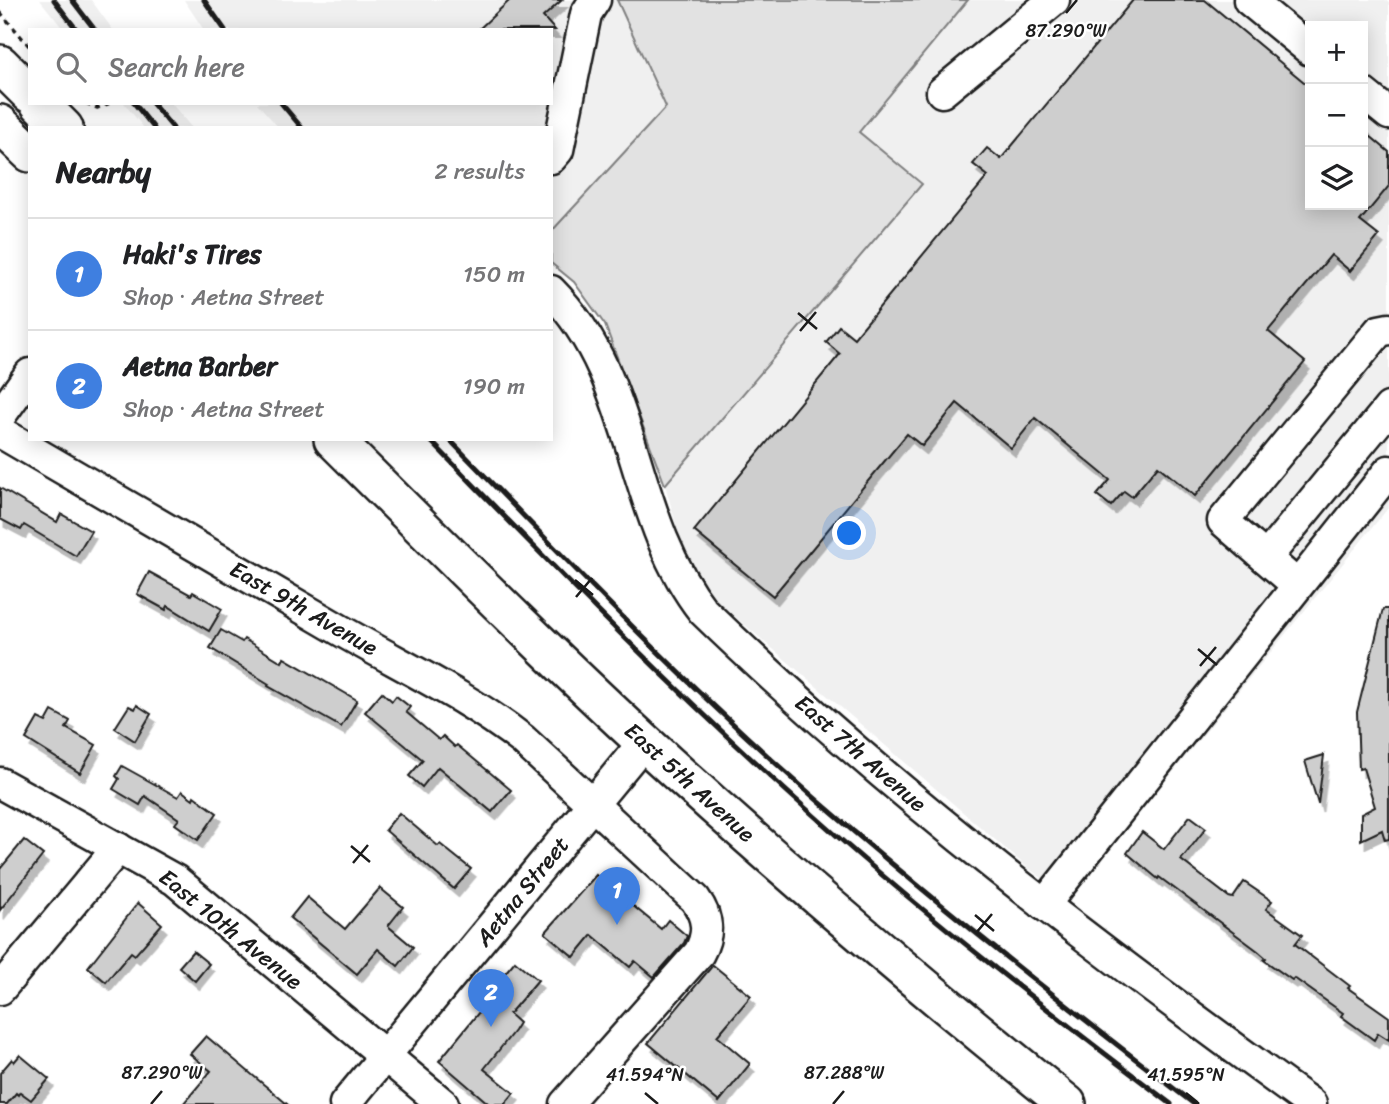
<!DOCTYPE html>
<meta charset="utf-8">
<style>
body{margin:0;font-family:Sriracha,sans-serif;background:#f6f6f6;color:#202124}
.controls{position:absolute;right:21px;top:21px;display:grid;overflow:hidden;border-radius:0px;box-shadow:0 4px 18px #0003}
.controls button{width:63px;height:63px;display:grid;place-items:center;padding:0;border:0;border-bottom:2px solid #e0e0e0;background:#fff;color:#202124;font:35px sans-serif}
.you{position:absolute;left:850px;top:534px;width:24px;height:24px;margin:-18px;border:5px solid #fff;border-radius:50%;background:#1a73e8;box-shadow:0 0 0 10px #1a73e833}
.badge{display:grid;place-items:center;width:46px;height:46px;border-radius:50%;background:#0b8043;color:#fff;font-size:23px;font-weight:700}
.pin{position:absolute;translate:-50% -58px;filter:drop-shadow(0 2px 4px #0008)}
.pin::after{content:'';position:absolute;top:37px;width:24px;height:21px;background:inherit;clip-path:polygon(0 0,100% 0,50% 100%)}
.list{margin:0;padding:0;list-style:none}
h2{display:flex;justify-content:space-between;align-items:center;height:91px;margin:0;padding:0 28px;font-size:30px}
h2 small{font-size:23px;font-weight:400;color:#757577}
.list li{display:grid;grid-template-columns:46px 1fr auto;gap:21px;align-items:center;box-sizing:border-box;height:112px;padding:0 28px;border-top:2px solid #e0e0e0}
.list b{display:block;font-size:26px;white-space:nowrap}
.list p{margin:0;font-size:23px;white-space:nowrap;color:#757577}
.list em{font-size:23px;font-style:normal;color:#757577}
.icon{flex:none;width:38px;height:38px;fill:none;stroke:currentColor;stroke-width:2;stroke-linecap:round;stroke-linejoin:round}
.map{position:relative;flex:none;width:1389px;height:1104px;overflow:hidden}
.search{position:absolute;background:#fff;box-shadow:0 4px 18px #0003;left:28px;top:28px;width:525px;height:77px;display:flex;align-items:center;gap:18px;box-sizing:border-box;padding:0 24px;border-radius:0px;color:#757577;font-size:26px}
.panel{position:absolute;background:#fff;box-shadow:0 4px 18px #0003;left:28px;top:126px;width:525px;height:315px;border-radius:0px}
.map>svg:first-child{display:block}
</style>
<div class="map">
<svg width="1389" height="1104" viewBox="0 0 1389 1104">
<defs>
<filter id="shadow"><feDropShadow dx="4.5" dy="8" stdDeviation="0" flood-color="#0004"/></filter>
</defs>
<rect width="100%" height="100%" fill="#fff"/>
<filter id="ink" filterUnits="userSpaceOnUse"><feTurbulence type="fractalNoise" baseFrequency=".0143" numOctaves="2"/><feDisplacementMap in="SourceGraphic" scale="14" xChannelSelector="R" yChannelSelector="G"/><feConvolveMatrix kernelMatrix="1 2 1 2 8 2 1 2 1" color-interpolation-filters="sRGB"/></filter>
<g filter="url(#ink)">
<g fill="#f0f0f0" fill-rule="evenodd">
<path d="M 40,0 L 91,0 L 113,30 L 64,30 Z"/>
<path d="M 184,0 L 617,0 L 666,107 L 551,232 L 551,128 L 279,128 L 257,103 L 551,103 L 551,30 L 204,30 Z"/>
<path d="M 968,0 L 1385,0 L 1389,3 L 1389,507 L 1070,898 L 1028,868 L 717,601 L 685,556 L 665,485 L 922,184 L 858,133 ZM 1310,26 L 1363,26 L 1363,205 L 1310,205 Z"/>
<path d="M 124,103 L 171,103 L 192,128 L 144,128 Z"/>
</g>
<path fill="#e2e2e2" stroke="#7f7f7f" stroke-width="2" d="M 617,0 L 968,0 L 859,132 L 922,184 L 665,485 L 605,325 L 574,282 L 551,263 L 551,232 L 666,107 Z"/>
<g fill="#cecece" stroke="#1c1c1c" stroke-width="2" filter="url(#shadow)">
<path d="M 510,0 L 562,0 L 543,17 L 555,30 L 478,30 Z"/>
<path d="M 1133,0 L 1205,0 L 1310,87 L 1310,205 L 1363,205 L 1363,130 L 1389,152 L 1389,186 L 1360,221 L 1379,236 L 1350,271 L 1331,255 L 1268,331 L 1305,362 L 1195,496 L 1158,466 L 1132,497 L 1124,491 L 1111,506 L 1097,495 L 1110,480 L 1035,418 L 1011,448 L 957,403 L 922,446 L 907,434 L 773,596 L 694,531 L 840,354 L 826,342 L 839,326 L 854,338 L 988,176 L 973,164 L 987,148 L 1001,159 Z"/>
<path d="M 0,488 L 57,522 L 61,514 L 91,531 L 76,556 L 24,525 L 21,530 L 0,519 Z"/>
<path d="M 149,572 L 191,595 L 193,592 L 222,609 L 209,631 L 168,606 L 166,610 L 137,594 Z"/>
<path d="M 1383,609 L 1389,609 L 1389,839 L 1385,840 L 1382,830 L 1361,840 L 1361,814 L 1375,807 L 1363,768 L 1359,769 L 1357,712 Z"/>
<path d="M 221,630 L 242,642 L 244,639 L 282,662 L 284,658 L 357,700 L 341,727 L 268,686 L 269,684 L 210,648 Z"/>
<path d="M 382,692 L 392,701 L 396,696 L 410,707 L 406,712 L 439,740 L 443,736 L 455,747 L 457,745 L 511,790 L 492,812 L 438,767 L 422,787 L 409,776 L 423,760 L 365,712 Z"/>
<path d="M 137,705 L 151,714 L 135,741 L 115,728 L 129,706 L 135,709 Z"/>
<path d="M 52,711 L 70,721 L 66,728 L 96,745 L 80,773 L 26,739 L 38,718 L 46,722 Z"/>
<path d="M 1324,755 L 1318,804 L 1305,761 Z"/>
<path d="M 122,766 L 178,797 L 182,791 L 193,799 L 194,796 L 217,813 L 198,840 L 175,824 L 179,819 L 145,796 L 140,805 L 113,789 L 119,779 L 116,776 Z"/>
<path d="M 399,813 L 438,846 L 440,844 L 471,869 L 454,889 L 385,830 Z"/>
<path d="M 1190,816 L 1206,828 L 1181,860 L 1229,897 L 1233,898 L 1244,882 L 1272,901 L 1266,909 L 1302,935 L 1295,944 L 1350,986 L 1348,988 L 1389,1017 L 1389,1040 L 1378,1033 L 1374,1040 L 1341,1016 L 1343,1013 L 1294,978 L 1292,980 L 1264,960 L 1266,958 L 1258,951 L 1159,877 L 1158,879 L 1127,853 L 1142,832 L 1164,849 Z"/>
<path d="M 24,840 L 43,855 L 0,910 L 0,869 Z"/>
<path d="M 596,875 L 661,929 L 668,920 L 687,936 L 684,943 L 654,977 L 635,961 L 630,967 L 592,935 L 574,957 L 545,933 Z"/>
<path d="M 380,888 L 403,907 L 388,926 L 413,947 L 398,966 L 378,949 L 357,974 L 290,918 L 307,897 L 345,929 Z"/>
<path d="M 138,903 L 162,924 L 135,955 L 131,952 L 106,982 L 88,967 Z"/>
<path d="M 193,951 L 209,964 L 195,981 L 179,967 Z"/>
<path d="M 515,961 L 538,980 L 509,1014 L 519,1023 L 514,1031 L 484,1069 L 514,1093 L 505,1104 L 489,1104 L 439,1061 L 484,1006 L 480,1003 Z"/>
<path d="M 713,965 L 751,996 L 717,1036 L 750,1064 L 719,1102 L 648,1043 Z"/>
<path d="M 206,1036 L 287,1104 L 183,1104 L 211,1071 L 190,1054 Z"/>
<path d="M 20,1055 L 49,1079 L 31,1100 L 20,1092 L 18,1095 L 16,1093 L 7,1104 L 0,1104 L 0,1073 L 12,1059 L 14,1062 Z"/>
</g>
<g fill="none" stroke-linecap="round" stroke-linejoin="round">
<g stroke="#1c1c1c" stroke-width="35">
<g id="minor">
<path d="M 1249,0 L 1310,50"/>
<path d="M 942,92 L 1054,0"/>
<path d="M 1363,93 L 1389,114"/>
<path d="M 551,158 L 558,150 L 586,14 L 595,0"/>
<path d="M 551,291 C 639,379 628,516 703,611 C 890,793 1100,951 1311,1104"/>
<path d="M 0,416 L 30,374"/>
<path d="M 0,432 C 114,498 227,565 340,630 C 402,666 467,696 523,740 L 695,899 C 708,917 710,933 699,953 L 565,1104"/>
<path d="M 1266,558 L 1389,408"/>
<path d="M 1297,585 L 1223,521 L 1379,331 L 1389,329"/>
<path d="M 0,783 L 175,880 L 443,1104"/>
<path d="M 1044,905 L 1389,471"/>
<path d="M 0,989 L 118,848"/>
<path d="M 345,1104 L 644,742"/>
</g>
</g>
<g stroke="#1c1c1c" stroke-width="42">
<g id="major">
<path d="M 0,64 L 30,94"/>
<path d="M 39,103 L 64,128"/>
<path d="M 0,124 L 30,153"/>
<path d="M 333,439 C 436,541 538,644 644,742 C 781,868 923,988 1067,1104"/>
</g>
</g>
<g stroke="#1c1c1c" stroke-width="3.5" stroke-dasharray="5 5" stroke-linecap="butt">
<path d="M 0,12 L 30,47"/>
<path d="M 86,103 L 97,108 L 110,103"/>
</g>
<use href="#minor" stroke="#fff" stroke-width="30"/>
<use href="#major" stroke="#fff" stroke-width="37"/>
<g stroke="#1c1c1c" stroke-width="5">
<path d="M 54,0 L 77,30"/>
<path d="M 72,0 L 95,30"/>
<path d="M 204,0 L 225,30"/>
<path d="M 134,103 L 154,128"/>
<path d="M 152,103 L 173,128"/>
<path d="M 281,103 L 302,128"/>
<path d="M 429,439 C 556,570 683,700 820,821 C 932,921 1051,1013 1171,1104"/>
<path d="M 449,439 C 572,566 697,697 831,812 C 949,914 1071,1010 1194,1104"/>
</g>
</g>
</g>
<path fill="none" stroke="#1c1c1c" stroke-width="2.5" d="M 1066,13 L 1077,0M 798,313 L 817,329M 800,331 L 816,312M 575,580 L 593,595M 576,597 L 592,578M 1198,649 L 1217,665M 1200,666 L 1216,647M 351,846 L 370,862M 353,863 L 368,845M 975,915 L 994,931M 976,933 L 992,914M 645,1093 L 658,1104M 1186,1093 L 1199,1104M 151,1104 L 162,1091M 833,1104 L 844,1091"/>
<g text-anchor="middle" stroke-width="5" stroke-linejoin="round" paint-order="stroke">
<g font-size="23" fill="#1c1c1c" stroke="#fff">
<text transform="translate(304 608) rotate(30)" y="8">East 9th Avenue</text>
<text transform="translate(861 753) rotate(41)" y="8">East 7th Avenue</text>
<text transform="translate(690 782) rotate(42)" y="8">East 5th Avenue</text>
<text transform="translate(522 891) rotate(-51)" y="8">Aetna Street</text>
<text transform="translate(231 929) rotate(39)" y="8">East 10th Avenue</text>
</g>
</g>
<g font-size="18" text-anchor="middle" fill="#1c1c1c" stroke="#fff" stroke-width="5" stroke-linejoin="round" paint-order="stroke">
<text x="1066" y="37">87.290°W</text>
<text x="162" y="1079">87.290°W</text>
<text x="844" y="1079">87.288°W</text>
<text x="645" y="1081">41.594°N</text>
<text x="1186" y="1081">41.595°N</text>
</g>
</svg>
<div class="controls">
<button>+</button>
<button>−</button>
<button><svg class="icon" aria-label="layers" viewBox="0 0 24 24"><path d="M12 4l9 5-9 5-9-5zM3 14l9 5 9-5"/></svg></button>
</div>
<div class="you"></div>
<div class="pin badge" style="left:617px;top:925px;background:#3f7fe0">1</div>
<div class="pin badge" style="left:491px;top:1027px;background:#3f7fe0">2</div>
<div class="search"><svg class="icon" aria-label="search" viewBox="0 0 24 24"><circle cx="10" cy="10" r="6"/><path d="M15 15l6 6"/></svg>Search here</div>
<section class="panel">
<h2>Nearby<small>2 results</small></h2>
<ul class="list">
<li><span class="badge" style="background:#3f7fe0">1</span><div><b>Haki's Tires</b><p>Shop · Aetna Street</p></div><em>150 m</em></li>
<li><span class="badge" style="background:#3f7fe0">2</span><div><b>Aetna Barber</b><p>Shop · Aetna Street</p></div><em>190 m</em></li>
</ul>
</section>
</div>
